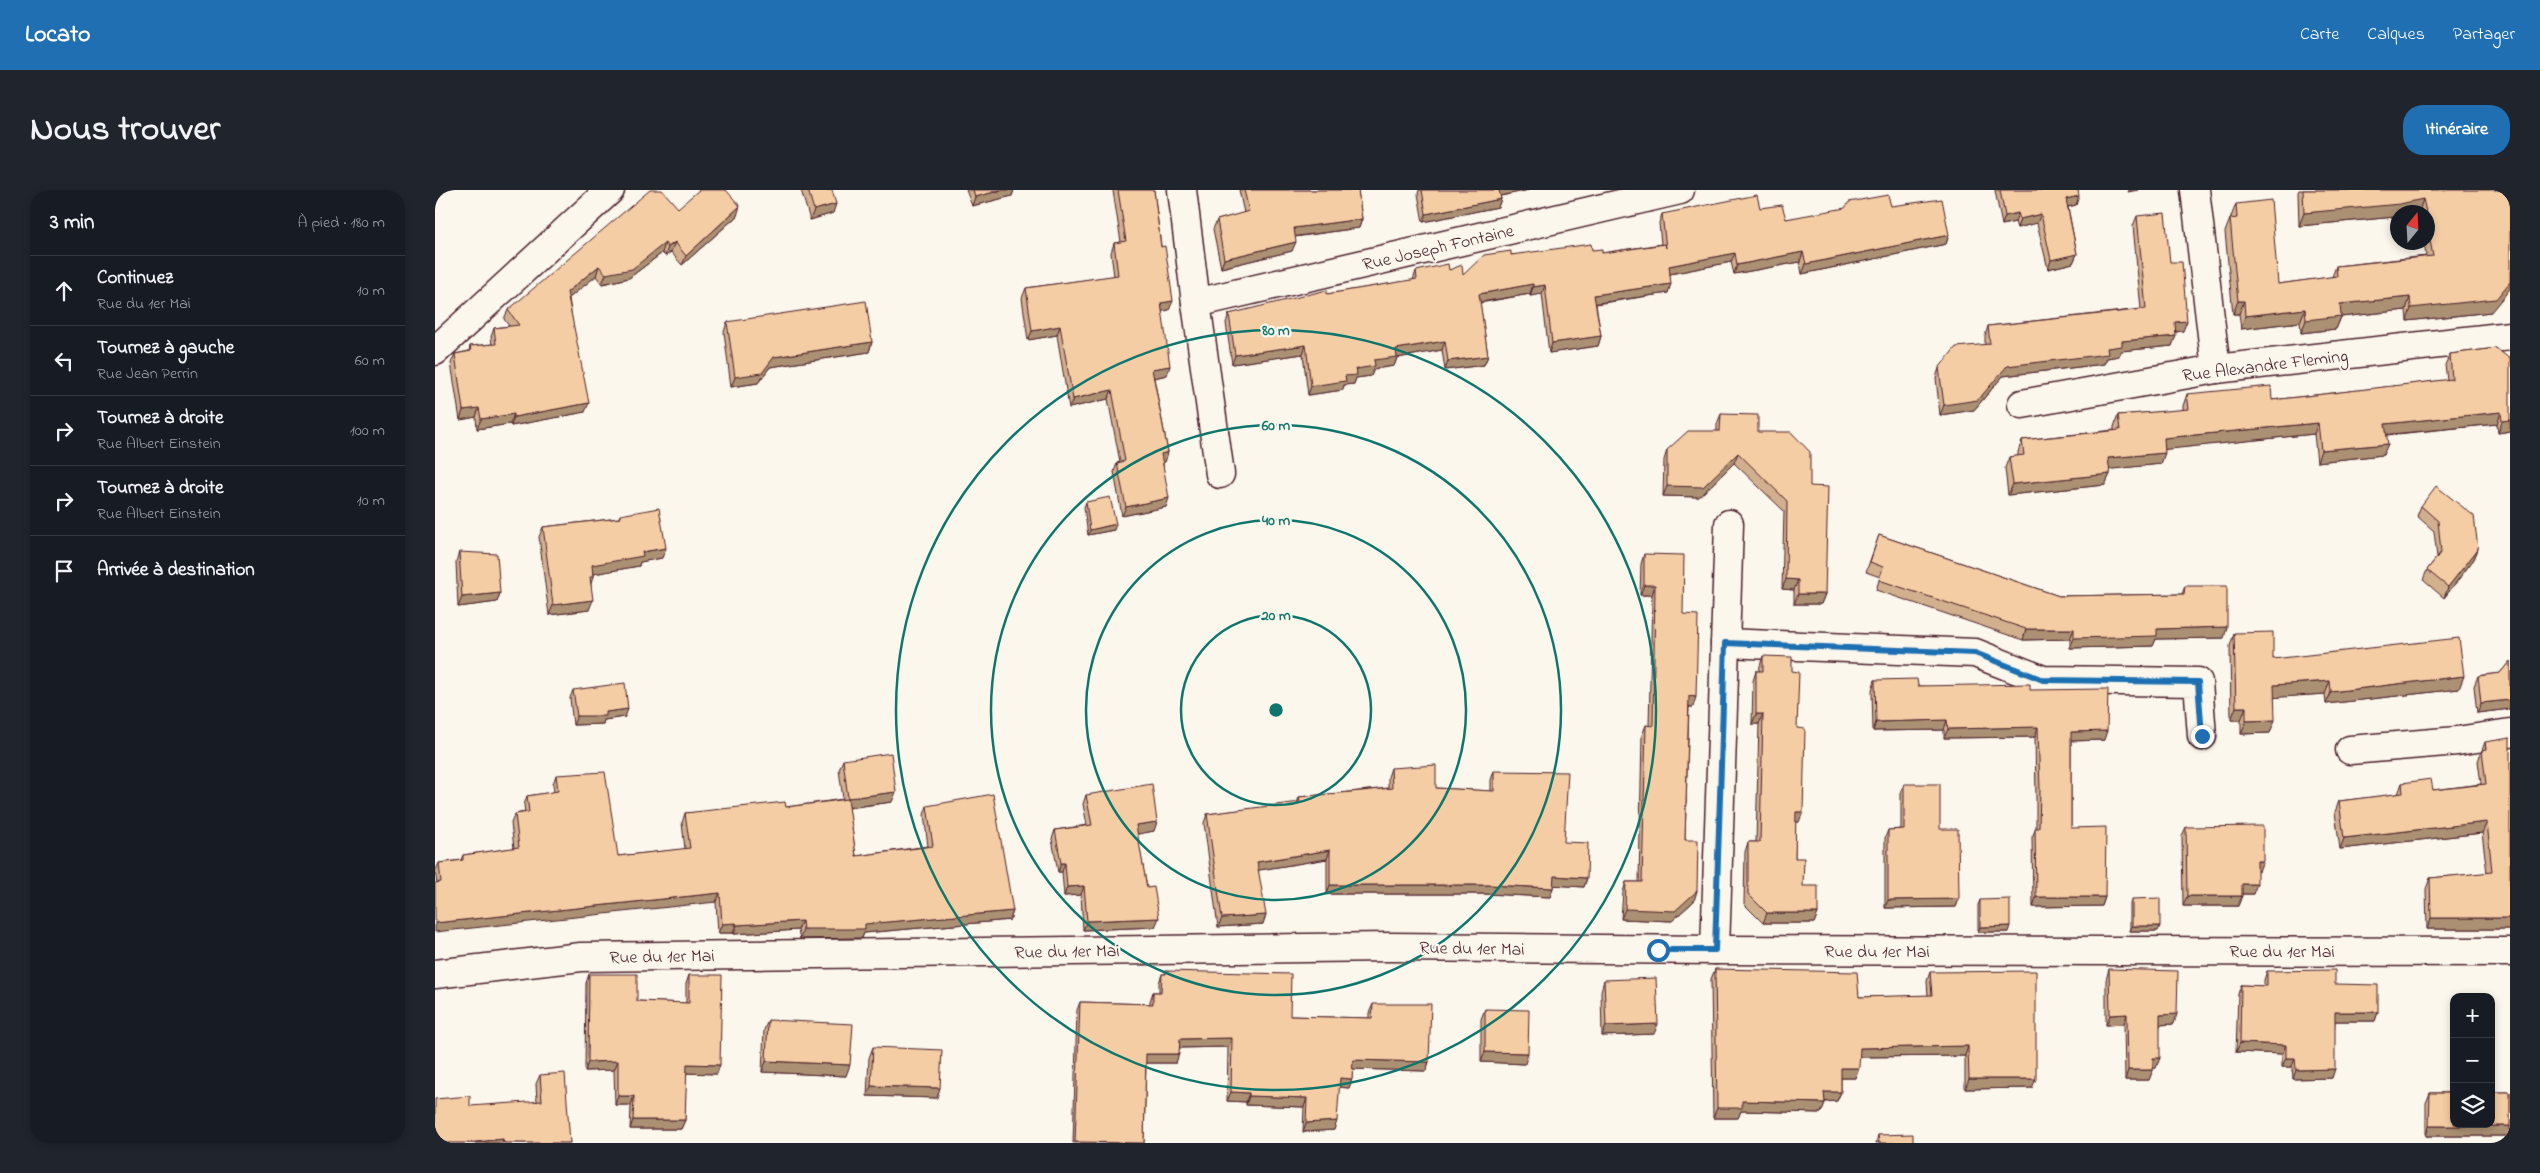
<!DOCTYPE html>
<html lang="fr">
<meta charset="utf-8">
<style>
body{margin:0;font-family:"Indie Flower",sans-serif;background:#20242c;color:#f1f3f6}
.controls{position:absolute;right:15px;bottom:15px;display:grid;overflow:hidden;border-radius:10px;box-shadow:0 2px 8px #0003}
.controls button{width:45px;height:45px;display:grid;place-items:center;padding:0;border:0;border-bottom:1px solid #363941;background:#171b24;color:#f1f3f6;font:25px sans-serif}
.compass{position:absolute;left:1955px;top:15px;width:45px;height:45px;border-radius:50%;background:#171b24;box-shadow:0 2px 8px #0003;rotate:18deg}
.stop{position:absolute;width:15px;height:15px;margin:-11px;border:4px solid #1f6fb2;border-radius:50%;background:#fff}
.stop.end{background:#1f6fb2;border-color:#fff;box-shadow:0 1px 5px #0008}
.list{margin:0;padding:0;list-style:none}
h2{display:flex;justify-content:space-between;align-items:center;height:65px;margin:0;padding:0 20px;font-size:21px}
h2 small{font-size:16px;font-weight:400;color:#9ea1a6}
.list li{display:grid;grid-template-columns:32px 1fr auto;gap:15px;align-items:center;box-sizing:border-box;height:70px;padding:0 20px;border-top:1px solid #363941}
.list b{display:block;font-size:19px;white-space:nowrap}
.list p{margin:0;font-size:16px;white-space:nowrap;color:#9ea1a6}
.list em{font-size:16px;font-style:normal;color:#9ea1a6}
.icon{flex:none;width:28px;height:28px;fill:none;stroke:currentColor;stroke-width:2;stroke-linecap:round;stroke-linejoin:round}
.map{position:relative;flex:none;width:2075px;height:953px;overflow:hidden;border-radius:20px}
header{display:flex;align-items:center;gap:30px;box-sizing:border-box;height:70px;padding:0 25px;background:#1f6fb2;color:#fff}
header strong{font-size:24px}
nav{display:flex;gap:28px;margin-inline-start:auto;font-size:18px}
.intro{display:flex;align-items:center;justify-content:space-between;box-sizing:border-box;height:120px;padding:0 30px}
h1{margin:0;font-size:35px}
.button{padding:12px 22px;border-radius:20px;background:#1f6fb2;color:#fff;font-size:18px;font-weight:700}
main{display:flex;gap:30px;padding:0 30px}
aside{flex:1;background:#171b24;border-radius:20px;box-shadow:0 2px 8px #0003}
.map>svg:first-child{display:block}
</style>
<header>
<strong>Locato</strong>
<nav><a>Carte</a><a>Calques</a><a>Partager</a></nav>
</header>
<div class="intro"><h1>Nous trouver</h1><a class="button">Itinéraire</a></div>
<main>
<aside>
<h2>3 min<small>À pied · 180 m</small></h2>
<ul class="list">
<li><svg class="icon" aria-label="ahead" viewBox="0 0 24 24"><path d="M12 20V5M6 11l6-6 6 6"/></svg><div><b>Continuez</b><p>Rue du 1er Mai</p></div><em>10 m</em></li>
<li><svg class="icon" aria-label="left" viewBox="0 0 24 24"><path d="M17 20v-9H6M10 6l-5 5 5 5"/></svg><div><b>Tournez à gauche</b><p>Rue Jean Perrin</p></div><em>60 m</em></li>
<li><svg class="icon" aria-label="right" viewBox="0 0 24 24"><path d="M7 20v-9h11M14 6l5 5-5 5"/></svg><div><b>Tournez à droite</b><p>Rue Albert Einstein</p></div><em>100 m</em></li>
<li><svg class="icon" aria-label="right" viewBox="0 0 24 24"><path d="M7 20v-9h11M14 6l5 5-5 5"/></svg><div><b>Tournez à droite</b><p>Rue Albert Einstein</p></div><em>10 m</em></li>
<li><svg class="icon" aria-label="arrive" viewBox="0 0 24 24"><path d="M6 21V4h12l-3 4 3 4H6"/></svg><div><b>Arrivée à destination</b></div></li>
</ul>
</aside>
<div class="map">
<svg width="2075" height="953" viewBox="0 0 2075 953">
<rect width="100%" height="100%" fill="#fbf7ec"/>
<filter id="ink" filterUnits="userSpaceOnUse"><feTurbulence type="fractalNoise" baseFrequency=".02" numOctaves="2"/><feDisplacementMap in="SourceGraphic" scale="10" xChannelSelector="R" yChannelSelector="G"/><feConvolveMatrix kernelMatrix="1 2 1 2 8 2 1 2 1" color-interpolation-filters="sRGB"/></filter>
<g filter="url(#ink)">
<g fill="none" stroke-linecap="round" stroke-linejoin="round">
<g stroke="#4a1f2b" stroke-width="31">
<g id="street">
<path d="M 747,0 L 761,113 L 1245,0"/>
<path d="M 1760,0 L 1781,179"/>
<path d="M 761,113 L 785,284"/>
<path d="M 0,161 L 175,0"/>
<path d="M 1587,214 L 1781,179 L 2075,146"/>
<path d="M 1290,453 L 1540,463 L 1608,490 L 1763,492 L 1767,546"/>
<path d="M 1915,560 L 2022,551 L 2075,543"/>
<path d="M 1280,760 L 1294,334"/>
<path d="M 0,784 L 146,767 L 956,757 L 1280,760 L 2075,762"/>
</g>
</g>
<use href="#street" stroke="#fbf7ec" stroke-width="28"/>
</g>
<g fill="#d2b08d" stroke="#4a1f2b">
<path d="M 366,0 L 397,0 L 398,23 L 375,30 Z"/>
<path d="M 531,0 L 579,0 L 577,6 L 537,16 Z"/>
<path d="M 679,0 L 719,0 L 734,120 L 727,121 L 732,185 L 719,188 L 733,262 L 730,272 L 728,272 L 731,317 L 687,326 L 679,282 L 682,273 L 685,272 L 673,209 L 634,218 L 622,145 L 593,150 L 587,108 L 591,98 L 679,86 L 676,63 L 679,53 L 686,52 L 678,1 Z"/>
<path d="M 804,0 L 923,0 L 927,29 L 924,38 L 860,47 L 857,61 L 786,78 L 778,39 L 782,30 L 809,23 Z"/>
<path d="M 984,0 L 1094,0 L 1065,6 L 1066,9 L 1063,17 L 988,32 L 983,4 Z"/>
<path d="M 1560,0 L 1643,0 L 1641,15 L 1633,17 L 1642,64 L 1638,73 L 1613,79 L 1602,33 L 1582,38 L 1580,32 L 1567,35 L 1560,1 Z"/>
<path d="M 1864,0 L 2074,0 L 2056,122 L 1972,131 L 1971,120 L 1906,127 L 1901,139 L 1866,143 L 1865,132 L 1806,139 L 1804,124 L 1798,124 L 1790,42 L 1795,29 L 1796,29 L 1796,27 L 1801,14 L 1843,94 L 1897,87 L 1901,76 L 1991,66 L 1989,52 L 1992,52 L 1992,22 L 1962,22 L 1962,27 L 1960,27 L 1864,36 L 1863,2 Z"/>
<path d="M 1456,16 L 1514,45 L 1511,54 L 1367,84 L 1365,72 L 1299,84 L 1296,72 L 1235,84 L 1233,103 L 1161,114 L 1166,146 L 1163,156 L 1114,163 L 1107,104 L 1095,106 L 1095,104 L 1045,113 L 1053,166 L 1049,175 L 1010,180 L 1007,160 L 962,168 L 959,176 L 939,179 L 936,186 L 921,188 L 919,194 L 909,195 L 908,200 L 873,205 L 868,164 L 797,174 L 791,133 L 794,124 L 892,104 L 978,90 L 981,81 L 1014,80 L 1028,85 L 1076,65 L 1157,60 L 1167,63 L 1226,54 L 1224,33 L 1227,24 L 1325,18 L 1351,29 Z"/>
<path d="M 243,18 L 302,26 L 247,75 L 236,62 L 230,66 L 227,63 L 194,88 L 167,94 L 161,86 L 134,108 L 150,222 L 76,236 L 75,234 L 42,239 L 41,227 L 25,230 L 16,173 L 20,164 L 34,161 L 35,156 L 57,154 L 56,147 L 59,138 L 74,136 L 69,129 L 73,120 Z"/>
<path d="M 1702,26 L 1735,72 L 1748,141 L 1741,142 L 1737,156 L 1686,161 L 1684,166 L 1672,168 L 1669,174 L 1568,186 L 1539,220 L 1505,225 L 1501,188 L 1504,178 L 1550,154 L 1550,146 L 1553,136 L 1706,119 L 1698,36 Z"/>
<path d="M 292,132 L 437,152 L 434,162 L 335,177 L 323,193 L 296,197 L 289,142 Z"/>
<path d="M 2061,158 L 2075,241 L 2063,243 L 2062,234 L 1952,245 L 1948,265 L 1882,272 L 1879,244 L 1730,259 L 1726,274 L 1674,279 L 1675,284 L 1670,295 L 1573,305 L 1570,278 L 1574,267 L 1583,266 L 1583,262 L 1587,250 L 1679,240 L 1679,237 L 1683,225 L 1748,220 L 1748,216 L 1752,204 L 1837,210 L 2012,190 L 2010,175 L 2015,164 Z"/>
<path d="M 1286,224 L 1323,242 L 1375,296 L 1390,404 L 1386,414 L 1359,414 L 1359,400 L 1347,399 L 1349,321 L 1299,273 L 1264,307 L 1228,306 L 1229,270 L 1232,260 L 1282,241 L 1282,234 Z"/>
<path d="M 651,312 L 679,340 L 653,345 L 649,317 Z"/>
<path d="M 1986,316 L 2043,359 L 2039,369 L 2009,408 L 1988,390 L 1992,380 L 2002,367 L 1999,341 L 1982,326 Z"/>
<path d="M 185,325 L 227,368 L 205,372 L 204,376 L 158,384 L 158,387 L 156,394 L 154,420 L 114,425 L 104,347 L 108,337 L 184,328 Z"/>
<path d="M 1444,345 L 1624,406 L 1747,404 L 1750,396 L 1789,448 L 1721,449 L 1718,456 L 1635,458 L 1635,449 L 1588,450 L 1441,400 L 1445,387 L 1431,382 Z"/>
<path d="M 24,362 L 65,403 L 62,412 L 23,417 L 21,372 Z"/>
<path d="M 1209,364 L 1248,424 L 1258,517 L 1254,517 L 1250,650 L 1259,711 L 1237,731 L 1186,729 L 1188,702 L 1191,692 L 1204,692 L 1207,545 L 1211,535 L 1214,536 L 1217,405 L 1205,405 L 1206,374 Z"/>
<path d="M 1799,443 L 1838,469 L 2024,499 L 1891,514 L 1890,504 L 1839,507 L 1835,543 L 1806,544 L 1806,530 L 1796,530 L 1795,456 Z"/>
<path d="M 1328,466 L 1357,481 L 1362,538 L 1364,632 L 1360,632 L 1360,668 L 1368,696 L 1383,723 L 1379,733 L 1328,733 L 1309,714 L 1310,662 L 1313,652 L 1321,652 L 1324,534 L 1317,534 L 1318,491 L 1321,481 L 1324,481 L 1325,476 Z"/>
<path d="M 2075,471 L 2075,519 L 2042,523 L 2039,496 L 2043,486 L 2065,483 Z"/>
<path d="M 1440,490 L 1483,496 L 1595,500 L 1669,550 L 1636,551 L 1636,638 L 1670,707 L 1667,716 L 1598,717 L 1597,647 L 1601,638 L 1601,609 L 1600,547 L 1509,548 L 1509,540 L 1438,541 L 1437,500 Z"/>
<path d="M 138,500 L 190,527 L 169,530 L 168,534 L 138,535 L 135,508 Z"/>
<path d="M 2050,552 L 2075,739 L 1992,739 L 1991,699 L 1995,688 L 2052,683 L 2047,643 L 1905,659 L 1900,622 L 1904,611 L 1963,604 L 1967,593 L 1998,600 L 2046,594 L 2043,571 Z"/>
<path d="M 408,570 L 457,612 L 414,618 L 421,666 L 493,656 L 489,625 L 492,616 L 578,721 L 575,730 L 429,743 L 427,748 L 365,749 L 363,740 L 299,744 L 298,743 L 283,743 L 281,712 L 2,693 L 0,682 L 4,673 L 26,670 L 28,665 L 79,658 L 76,633 L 80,624 L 90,622 L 89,615 L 92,606 L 119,602 L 118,594 L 121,585 L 183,666 L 250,659 L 247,633 L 250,623 L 351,617 L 408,609 L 404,580 Z"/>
<path d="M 956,578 L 1001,598 L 1056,601 L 1056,590 L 1059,581 L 1129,652 L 1152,688 L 1149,697 L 1118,695 L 1118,698 L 1115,707 L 1051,704 L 892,704 L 892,669 L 823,680 L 828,734 L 783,737 L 769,633 L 772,624 L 862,613 L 864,607 L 953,598 L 953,587 Z"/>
<path d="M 1469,594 L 1505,639 L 1524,709 L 1521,717 L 1450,718 L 1450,648 L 1453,640 L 1466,639 L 1466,602 Z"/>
<path d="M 651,605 L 719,641 L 702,644 L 712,698 L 720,737 L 648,740 L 646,705 L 629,706 L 627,682 L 623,682 L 617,649 L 620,640 L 652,635 L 648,614 Z"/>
<path d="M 1751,637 L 1824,681 L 1822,681 L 1818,704 L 1807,704 L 1803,716 L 1748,716 L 1747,646 Z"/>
<path d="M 1697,709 L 1723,741 L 1695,741 L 1695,714 Z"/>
<path d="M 1545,710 L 1573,742 L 1543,742 L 1543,715 Z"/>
<path d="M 1280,779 L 1424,807 L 1493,806 L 1492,791 L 1495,782 L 1597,898 L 1530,899 L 1530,866 L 1424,867 L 1420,888 L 1406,888 L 1406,902 L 1402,911 L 1390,912 L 1386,923 L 1306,921 L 1303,928 L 1278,928 L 1276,789 Z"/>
<path d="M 1674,779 L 1739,834 L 1725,835 L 1721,878 L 1718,878 L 1714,890 L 1690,890 L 1689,834 L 1671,835 L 1671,790 Z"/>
<path d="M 731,781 L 855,826 L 934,828 L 934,823 L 938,814 L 994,872 L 991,881 L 917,879 L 917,889 L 914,898 L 904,897 L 899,940 L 868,942 L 869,917 L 811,915 L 811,912 L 792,911 L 793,857 L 744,858 L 741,873 L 711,873 L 709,953 L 638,953 L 642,820 L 645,812 L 715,814 L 715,811 L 718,802 L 724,802 L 724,793 L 727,784 L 730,784 Z"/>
<path d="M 1832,781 L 1900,794 L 1943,822 L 1940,831 L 1900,831 L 1897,888 L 1858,889 L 1857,877 L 1847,877 L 1847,864 L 1801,862 L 1803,804 L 1806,795 L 1829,796 L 1829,790 Z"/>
<path d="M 154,784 L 202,811 L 251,813 L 251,794 L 254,785 L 282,884 L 251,883 L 250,930 L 246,939 L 195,939 L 196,915 L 180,915 L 179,880 L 150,881 L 151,793 Z"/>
<path d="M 1169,790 L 1219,844 L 1167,846 L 1166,801 Z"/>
<path d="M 1050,819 L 1090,874 L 1046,872 L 1046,829 Z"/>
<path d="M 333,830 L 411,886 L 327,882 L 329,840 Z"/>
<path d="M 438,857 L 502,908 L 432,906 L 434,868 Z"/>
<path d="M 105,885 L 135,953 L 0,953 L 102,912 L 101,894 Z"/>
<path d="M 2075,902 L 2075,946 L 1991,946 L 1991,913 L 1995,903 Z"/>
<path d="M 1443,945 L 1478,953 L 1441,953 Z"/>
</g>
<g fill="#ab9073" stroke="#4a1f2b">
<path d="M 567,0 L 579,0 L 577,6 L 537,16 L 540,7 Z"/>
<path d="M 1064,0 L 1094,0 L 1061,7 Z"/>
<path d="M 1694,0 L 1703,0 L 1693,2 Z"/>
<path d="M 1644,6 L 1641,15 L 1628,18 L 1631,9 Z"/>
<path d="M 1066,9 L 1063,17 L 988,32 L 991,24 Z"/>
<path d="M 1988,9 L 1984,22 L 1962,22 L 1962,27 L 1960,27 L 1864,36 L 1869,23 Z"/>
<path d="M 401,14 L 398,23 L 375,30 L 379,20 Z"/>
<path d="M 305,16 L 302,26 L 247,75 L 251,66 Z"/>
<path d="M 1583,23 L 1580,32 L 1567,35 L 1570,26 Z"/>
<path d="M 1606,24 L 1602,33 L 1582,38 L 1585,29 Z"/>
<path d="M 927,29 L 924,38 L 856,47 L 859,38 Z"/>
<path d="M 1514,45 L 1511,54 L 1367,84 L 1371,74 Z"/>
<path d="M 240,52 L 236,62 L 230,66 L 233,57 Z"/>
<path d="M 861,52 L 857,61 L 786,78 L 789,69 Z"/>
<path d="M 230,53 L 227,63 L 194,88 L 167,94 L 171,84 Z"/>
<path d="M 1368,62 L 1365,72 L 1299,84 L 1302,75 Z"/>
<path d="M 1300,63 L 1296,72 L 1230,85 L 1234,76 Z"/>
<path d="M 1642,64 L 1638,73 L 1613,79 L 1616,70 Z"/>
<path d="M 164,76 L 161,86 L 129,112 L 132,102 Z"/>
<path d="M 2075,92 L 2075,99 L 2056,122 L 1972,131 L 1976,118 Z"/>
<path d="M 1098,94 L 1095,104 L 1040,113 L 1044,104 Z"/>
<path d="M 1236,94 L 1233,103 L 1156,114 L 1159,105 Z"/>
<path d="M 1110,95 L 1107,104 L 1095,106 L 1098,97 Z"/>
<path d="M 1975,107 L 1971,120 L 1906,127 L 1901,139 L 1866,143 L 1871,130 L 1905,114 Z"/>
<path d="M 738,111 L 734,120 L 722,122 L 726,113 Z"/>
<path d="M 1803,111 L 1809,111 L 1804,124 L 1798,124 Z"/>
<path d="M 1870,119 L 1865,132 L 1806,139 L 1810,126 Z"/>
<path d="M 1752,131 L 1748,141 L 1736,142 L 1740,132 Z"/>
<path d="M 625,136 L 622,145 L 593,150 L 597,141 Z"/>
<path d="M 1166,146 L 1163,156 L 1114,163 L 1117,153 Z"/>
<path d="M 1741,146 L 1737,156 L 1686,161 L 1684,166 L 1672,168 L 1669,174 L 1568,186 L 1539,220 L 1505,225 L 1509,215 L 1572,176 L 1672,158 L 1687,151 Z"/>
<path d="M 1010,151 L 1007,160 L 962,168 L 959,176 L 939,179 L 936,186 L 921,188 L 919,194 L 909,195 L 908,200 L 873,205 L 876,196 L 910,186 L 939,170 L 961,159 Z"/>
<path d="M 437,152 L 434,162 L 335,177 L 323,193 L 296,197 L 300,187 L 339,167 Z"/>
<path d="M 871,155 L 868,164 L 797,174 L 800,165 Z"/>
<path d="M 1053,166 L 1049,175 L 1010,180 L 1013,171 Z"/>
<path d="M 735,176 L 732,185 L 714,189 L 717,179 Z"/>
<path d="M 677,200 L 673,209 L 634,218 L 638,209 Z"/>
<path d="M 154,213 L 150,222 L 76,236 L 79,227 Z"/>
<path d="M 44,218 L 41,227 L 25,230 L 28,220 Z"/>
<path d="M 2066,222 L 2062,234 L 1946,245 L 1950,234 Z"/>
<path d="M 79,224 L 75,234 L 42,239 L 46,229 Z"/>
<path d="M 2075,230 L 2075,241 L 2063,243 L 2067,231 Z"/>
<path d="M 1883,233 L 1879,244 L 1725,260 L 1729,248 Z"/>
<path d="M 1953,254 L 1948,265 L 1882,272 L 1886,260 Z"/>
<path d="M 733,262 L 730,272 L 723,273 L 726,264 Z"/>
<path d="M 1303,263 L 1299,273 L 1264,307 L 1228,306 L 1232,296 Z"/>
<path d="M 1730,263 L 1726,274 L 1669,280 L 1673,268 Z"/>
<path d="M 1675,284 L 1670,295 L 1573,305 L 1578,294 Z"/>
<path d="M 734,308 L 731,317 L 687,326 L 691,317 Z"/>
<path d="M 681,334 L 679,340 L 653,345 L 655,340 Z"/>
<path d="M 231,358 L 227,368 L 205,372 L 204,376 L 153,385 L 157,375 L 207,362 Z"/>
<path d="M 2043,359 L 2039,369 L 2009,408 L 2013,397 Z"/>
<path d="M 1351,389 L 1363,390 L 1359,400 L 1347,399 Z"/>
<path d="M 1209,395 L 1220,395 L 1217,405 L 1205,405 Z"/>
<path d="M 65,403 L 62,412 L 23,417 L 27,407 Z"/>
<path d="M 1363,404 L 1390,404 L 1386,414 L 1359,414 Z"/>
<path d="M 158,410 L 154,420 L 114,425 L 118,415 Z"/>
<path d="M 1792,437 L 1789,448 L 1721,449 L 1718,456 L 1635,458 L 1639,448 L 1722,439 Z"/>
<path d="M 1591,439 L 1639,439 L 1635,449 L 1588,450 Z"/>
<path d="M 2029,486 L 2024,499 L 1891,514 L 1896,502 Z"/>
<path d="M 1895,491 L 1890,504 L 1834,508 L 1839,495 Z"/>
<path d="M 1254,506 L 1261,507 L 1258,517 L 1250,516 Z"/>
<path d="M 2075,510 L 2075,519 L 2042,523 L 2046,513 Z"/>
<path d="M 1801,517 L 1811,517 L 1806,530 L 1796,530 Z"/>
<path d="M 193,519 L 190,527 L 169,530 L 168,534 L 138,535 L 142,526 Z"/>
<path d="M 1321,524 L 1328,524 L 1324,534 L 1317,534 Z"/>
<path d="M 1512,530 L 1509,540 L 1438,541 L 1441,532 Z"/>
<path d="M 1840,530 L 1835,543 L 1806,544 L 1811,531 Z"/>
<path d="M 1603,537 L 1600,547 L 1509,548 L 1513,539 Z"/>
<path d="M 1672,541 L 1669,550 L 1633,551 L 1636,542 Z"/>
<path d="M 461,602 L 457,612 L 410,618 L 413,608 Z"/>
<path d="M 1361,622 L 1368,622 L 1364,632 L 1357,632 Z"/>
<path d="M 722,632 L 719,641 L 698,645 L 701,635 Z"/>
<path d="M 2052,632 L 2047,643 L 1905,659 L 1909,648 Z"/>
<path d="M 895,660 L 892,669 L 819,681 L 822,672 Z"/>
<path d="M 1822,671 L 1828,671 L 1824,681 L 1818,681 Z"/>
<path d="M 626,673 L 630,673 L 627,682 L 623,682 Z"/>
<path d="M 1119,686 L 1152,688 L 1149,697 L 1115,695 Z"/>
<path d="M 1807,694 L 1822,694 L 1818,704 L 1803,704 Z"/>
<path d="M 895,695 L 1054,695 L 1118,698 L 1115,707 L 1051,704 L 892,704 Z"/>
<path d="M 649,696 L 646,705 L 629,706 L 632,697 Z"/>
<path d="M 1262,701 L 1259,711 L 1237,731 L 1186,729 L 1190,719 Z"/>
<path d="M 285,703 L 281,712 L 0,742 L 0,733 Z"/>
<path d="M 1752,706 L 1807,706 L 1803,716 L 1748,716 Z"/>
<path d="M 1601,707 L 1670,707 L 1667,716 L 1598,717 Z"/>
<path d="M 1524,709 L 1521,717 L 1450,718 L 1453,710 Z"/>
<path d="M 578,721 L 575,730 L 429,743 L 427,748 L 365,749 L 368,739 Z"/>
<path d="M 1332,723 L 1383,723 L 1379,733 L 1328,733 Z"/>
<path d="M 831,725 L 828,734 L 783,737 L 787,728 Z"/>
<path d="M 724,728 L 720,737 L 648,740 L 652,731 Z"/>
<path d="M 1996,728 L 2075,728 L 2075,739 L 1992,739 Z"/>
<path d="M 367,731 L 363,740 L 299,744 L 302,735 Z"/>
<path d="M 301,733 L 298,743 L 283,743 L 287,734 Z"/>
<path d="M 1575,736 L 1573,742 L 1543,742 L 1545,737 Z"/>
<path d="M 1697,736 L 1725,736 L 1723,741 L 1695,741 Z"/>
<path d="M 1900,822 L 1943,822 L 1940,831 L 1897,831 Z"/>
<path d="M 1692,824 L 1689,834 L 1671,835 L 1675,825 Z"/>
<path d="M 1742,824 L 1739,834 L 1721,835 L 1725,825 Z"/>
<path d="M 1223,834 L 1219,844 L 1167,846 L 1171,836 Z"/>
<path d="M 797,848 L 793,857 L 741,858 L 745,849 Z"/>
<path d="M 1805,853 L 1851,855 L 1847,864 L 1801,862 Z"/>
<path d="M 1533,856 L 1530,866 L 1421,867 L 1425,858 Z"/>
<path d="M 1050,862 L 1093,863 L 1090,874 L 1046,872 Z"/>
<path d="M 711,864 L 744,864 L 741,873 L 708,873 Z"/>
<path d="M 1718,868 L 1725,868 L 1721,878 L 1714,879 Z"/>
<path d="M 1851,868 L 1860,868 L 1857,877 L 1847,877 Z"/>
<path d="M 918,870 L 994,872 L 991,881 L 914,879 Z"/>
<path d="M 183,871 L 179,880 L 150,881 L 153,872 Z"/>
<path d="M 331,871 L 415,875 L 411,886 L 327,882 Z"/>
<path d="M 252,874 L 285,875 L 282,884 L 248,883 Z"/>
<path d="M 1406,878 L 1424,878 L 1420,888 L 1402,888 Z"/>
<path d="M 1900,879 L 1897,888 L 1858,889 L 1861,880 Z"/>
<path d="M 1693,880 L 1718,880 L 1714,890 L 1690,890 Z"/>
<path d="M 905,888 L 917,889 L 914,898 L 902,897 Z"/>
<path d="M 1534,889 L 1601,889 L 1597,898 L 1530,899 Z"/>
<path d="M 436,896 L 505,898 L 502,908 L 432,906 Z"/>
<path d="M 796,902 L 814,903 L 811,912 L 792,911 Z"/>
<path d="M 1389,902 L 1406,902 L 1402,911 L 1386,912 Z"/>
<path d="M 183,906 L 199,906 L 196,915 L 180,915 Z"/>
<path d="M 814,906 L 872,908 L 869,917 L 811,915 Z"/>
<path d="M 1307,911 L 1390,913 L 1386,923 L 1306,921 L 1303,928 L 1278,928 L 1282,918 Z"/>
<path d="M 198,930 L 250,930 L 246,939 L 195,939 Z"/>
<path d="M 902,931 L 899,940 L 868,942 L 871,933 Z"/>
<path d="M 1994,936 L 2075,936 L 2075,946 L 1991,946 Z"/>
<path d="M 68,949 L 67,953 L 32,953 Z"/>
</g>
<g fill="#f4cda4" stroke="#4a1f2b">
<path d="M 215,0 L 227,0 L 243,18 L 264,0 L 291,0 L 305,16 L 251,66 L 240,52 L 233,57 L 230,53 L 197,79 L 171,84 L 164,76 L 132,102 L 154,213 L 79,227 L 79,224 L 46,229 L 44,218 L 28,220 L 20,164 L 36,161 L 35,156 L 61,154 L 59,138 L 84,135 L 73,120 Z"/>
<path d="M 373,0 L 397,0 L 401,14 L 379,20 Z"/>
<path d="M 538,0 L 567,0 L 540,7 Z"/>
<path d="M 683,0 L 719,0 L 726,57 L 730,56 L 738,111 L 726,113 L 735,176 L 717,179 L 733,262 L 726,264 L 734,308 L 691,317 L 682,273 L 690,271 L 677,200 L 638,209 L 625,136 L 597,141 L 591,98 L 683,85 L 679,53 L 691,51 Z"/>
<path d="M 809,0 L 923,0 L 927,29 L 859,38 L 861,52 L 789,69 L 782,30 L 814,21 Z"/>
<path d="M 987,0 L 1064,0 L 1066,9 L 991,24 Z"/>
<path d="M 1565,0 L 1643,0 L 1644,6 L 1631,9 L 1642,64 L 1616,70 L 1606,24 L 1585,29 L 1583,23 L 1570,26 Z"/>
<path d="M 1868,0 L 2074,0 L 2075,10 L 2075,92 L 2061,109 L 1976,118 L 1975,107 L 1905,114 L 1906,126 L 1871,130 L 1870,119 L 1810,126 L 1809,111 L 1803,111 L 1795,29 L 1802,28 L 1801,14 L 1836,10 L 1843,94 L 1902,86 L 1901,76 L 1998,66 L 1992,35 L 1992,22 L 1991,22 L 1988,9 L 1965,14 L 1869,23 Z"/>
<path d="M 1322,5 L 1325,18 L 1347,15 L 1351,29 L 1410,18 L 1414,12 L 1453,5 L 1456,16 L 1507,9 L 1514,45 L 1371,74 L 1368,62 L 1302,75 L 1300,63 L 1234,76 L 1236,94 L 1159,105 L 1166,146 L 1117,153 L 1110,95 L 1098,97 L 1098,94 L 1044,104 L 1053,166 L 1013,171 L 1010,151 L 961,159 L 962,167 L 939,170 L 940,176 L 921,179 L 922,185 L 910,186 L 911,191 L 876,196 L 871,155 L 800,165 L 794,124 L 892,100 L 892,104 L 982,89 L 981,81 L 1013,74 L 1014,80 L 1027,75 L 1028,85 L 1049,65 L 1076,61 L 1076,65 L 1156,54 L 1157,60 L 1167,59 L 1167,63 L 1230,54 L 1231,58 L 1227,24 Z"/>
<path d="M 1730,23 L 1735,72 L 1747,72 L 1752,131 L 1740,132 L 1741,146 L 1687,151 L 1687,156 L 1672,158 L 1673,164 L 1572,176 L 1543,210 L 1509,215 L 1504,178 L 1521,157 L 1555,154 L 1553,136 L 1711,119 L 1702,26 Z"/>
<path d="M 431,111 L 437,152 L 339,167 L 327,183 L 300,187 L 292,132 Z"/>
<path d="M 2061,158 L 2075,169 L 2075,230 L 2067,231 L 2066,222 L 1950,234 L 1953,254 L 1886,260 L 1883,233 L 1729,248 L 1730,263 L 1673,268 L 1675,284 L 1578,294 L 1574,267 L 1589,265 L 1587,250 L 1685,240 L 1683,225 L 1754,219 L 1752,204 L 1836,196 L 1837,210 L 2017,189 L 2015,164 Z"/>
<path d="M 1286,224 L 1323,225 L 1323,242 L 1356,242 L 1375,262 L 1375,296 L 1393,297 L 1390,404 L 1363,404 L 1363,390 L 1351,389 L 1352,311 L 1303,263 L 1268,297 L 1232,296 L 1232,260 L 1253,241 L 1285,241 Z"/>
<path d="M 2001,296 L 2039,326 L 2043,359 L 2013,397 L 1992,380 L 2006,362 L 2003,331 L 1986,316 Z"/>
<path d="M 675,307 L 681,334 L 655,340 L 651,312 Z"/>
<path d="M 224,318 L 231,358 L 207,362 L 208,366 L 157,375 L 158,387 L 155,387 L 158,410 L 118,415 L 108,337 L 185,328 L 185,325 Z"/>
<path d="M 1444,345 L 1624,406 L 1749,404 L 1750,396 L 1792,396 L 1792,437 L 1722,439 L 1722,446 L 1639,448 L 1639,439 L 1591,439 L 1444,390 L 1448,377 L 1435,372 Z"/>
<path d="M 24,362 L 62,364 L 65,403 L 27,407 Z"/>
<path d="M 1209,364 L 1249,365 L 1248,424 L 1263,425 L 1261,507 L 1254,506 L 1250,650 L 1263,650 L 1262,701 L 1240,721 L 1190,719 L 1191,692 L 1207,692 L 1211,535 L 1218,536 L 1220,395 L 1209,395 Z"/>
<path d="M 1838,442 L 1838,469 L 2024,448 L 2029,486 L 1896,502 L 1895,491 L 1839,495 L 1840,530 L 1811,531 L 1811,517 L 1801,517 L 1799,443 Z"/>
<path d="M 1328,466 L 1357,467 L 1357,481 L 1364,482 L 1362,538 L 1370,539 L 1369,580 L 1368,622 L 1361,622 L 1360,668 L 1369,668 L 1368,696 L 1383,696 L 1383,723 L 1332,723 L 1313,704 L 1313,652 L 1325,652 L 1328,524 L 1321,524 L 1321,481 L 1328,481 Z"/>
<path d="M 2075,471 L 2075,510 L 2046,513 L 2043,486 L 2065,483 Z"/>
<path d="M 1482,489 L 1483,496 L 1595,494 L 1595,500 L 1673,499 L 1672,541 L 1636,542 L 1636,638 L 1671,637 L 1670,707 L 1601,707 L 1600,638 L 1604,638 L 1605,600 L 1603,537 L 1513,539 L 1512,530 L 1441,532 L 1440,490 Z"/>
<path d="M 190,493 L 193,519 L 171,522 L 171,526 L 142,526 L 138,500 Z"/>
<path d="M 2075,548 L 2075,728 L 1996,728 L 1995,688 L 2057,682 L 2052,632 L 1909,648 L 1904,611 L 1968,603 L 1967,593 L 1996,589 L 1998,600 L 2051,594 L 2047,560 L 2051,559 L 2050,552 Z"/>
<path d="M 456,563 L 461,602 L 413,608 L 408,570 Z"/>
<path d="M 1001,575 L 1001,598 L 1059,601 L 1059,581 L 1133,582 L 1129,652 L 1153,653 L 1152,688 L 1119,686 L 1118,698 L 1054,695 L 895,695 L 895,660 L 822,672 L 831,725 L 787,728 L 772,624 L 865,612 L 864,607 L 957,598 L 956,578 Z"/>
<path d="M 170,582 L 183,666 L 255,658 L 250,623 L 350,612 L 351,617 L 413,609 L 421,666 L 498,656 L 492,616 L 558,604 L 578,721 L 430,734 L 430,739 L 368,739 L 367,731 L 302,735 L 301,733 L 287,734 L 285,703 L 0,733 L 0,693 L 6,692 L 4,673 L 28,670 L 28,665 L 84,657 L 80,624 L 94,622 L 92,606 L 123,601 L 121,585 Z"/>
<path d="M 717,594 L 722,632 L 701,635 L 712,698 L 719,697 L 724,728 L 652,731 L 649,696 L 632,697 L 630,673 L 626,673 L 620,640 L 657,635 L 651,605 Z"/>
<path d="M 1469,594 L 1505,594 L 1505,639 L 1523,639 L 1524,709 L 1453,710 L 1453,640 L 1469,639 Z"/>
<path d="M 1828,636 L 1828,671 L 1822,671 L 1822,694 L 1807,694 L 1807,706 L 1752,706 L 1751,637 Z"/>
<path d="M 1725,708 L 1725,736 L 1697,736 L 1697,709 Z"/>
<path d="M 1575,709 L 1575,736 L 1545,737 L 1545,710 Z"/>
<path d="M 1280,779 L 1422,782 L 1424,807 L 1497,805 L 1495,782 L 1601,781 L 1601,889 L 1534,889 L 1533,856 L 1425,858 L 1424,878 L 1406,878 L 1406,902 L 1389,902 L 1390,913 L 1307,911 L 1307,918 L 1282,918 Z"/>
<path d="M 1674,779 L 1743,781 L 1742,824 L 1725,825 L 1725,868 L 1718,868 L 1718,880 L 1693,880 L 1692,824 L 1675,825 Z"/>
<path d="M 1900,780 L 1900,794 L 1943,795 L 1943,822 L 1900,822 L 1900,879 L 1861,880 L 1860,868 L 1851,868 L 1851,855 L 1805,853 L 1806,795 L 1832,796 L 1832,781 Z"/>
<path d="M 731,781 L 856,784 L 855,826 L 937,828 L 938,814 L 996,814 L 994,872 L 918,870 L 917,889 L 905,888 L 902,931 L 871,933 L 872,908 L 814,906 L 814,903 L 796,902 L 797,848 L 745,849 L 744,864 L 711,864 L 709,953 L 640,952 L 645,812 L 718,814 L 718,802 L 726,802 L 727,784 L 731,784 Z"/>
<path d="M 154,784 L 202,784 L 202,811 L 254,813 L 254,785 L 287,785 L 285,875 L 252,874 L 250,930 L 198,930 L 199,906 L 183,906 L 183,871 L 153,872 Z"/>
<path d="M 1221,788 L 1223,834 L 1171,836 L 1169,790 Z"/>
<path d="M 1050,819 L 1094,820 L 1093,863 L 1050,862 Z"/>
<path d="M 333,830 L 418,834 L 415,875 L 331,871 Z"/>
<path d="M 438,857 L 507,860 L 505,898 L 436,896 Z"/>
<path d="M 130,883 L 135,953 L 69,953 L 68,949 L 32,953 L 0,953 L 0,909 L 35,906 L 35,916 L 107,911 L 105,885 Z"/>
<path d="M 2056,902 L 2075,902 L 2075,936 L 1994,936 L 1995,903 L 2019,903 L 2019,934 L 2056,934 Z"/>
<path d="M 1478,944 L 1478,953 L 1444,953 L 1443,945 Z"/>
</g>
</g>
<g fill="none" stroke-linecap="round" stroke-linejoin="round" filter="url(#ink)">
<path stroke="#1f6fb2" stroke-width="6" d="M 1223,760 L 1280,760 L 1290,453 L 1540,463 L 1608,490 L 1763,492 L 1767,546"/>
</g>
<g fill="none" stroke="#0f766e" stroke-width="2.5">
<circle cx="841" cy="520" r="95"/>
<circle cx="841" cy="520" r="190"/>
<circle cx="841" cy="520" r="285"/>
<circle cx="841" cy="520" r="380"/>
</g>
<g text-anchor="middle" stroke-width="4.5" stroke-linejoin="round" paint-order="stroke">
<g font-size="18" fill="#4a1f2b" stroke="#fbf7ec">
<text transform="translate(1003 57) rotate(-13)" y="6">Rue Joseph Fontaine</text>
<text transform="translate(1830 175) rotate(-7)" y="6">Rue Alexandre Fleming</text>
<text transform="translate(1037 758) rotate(1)" y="6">Rue du 1er Mai</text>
<text transform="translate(632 761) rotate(-1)" y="6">Rue du 1er Mai</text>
<text x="1442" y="767">Rue du 1er Mai</text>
<text x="1847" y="767">Rue du 1er Mai</text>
<text transform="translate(227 766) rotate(-1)" y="6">Rue du 1er Mai</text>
</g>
</g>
<circle cx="841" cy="520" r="8" fill="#0f766e" stroke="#fbf7ec" stroke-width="2.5"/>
<g font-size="15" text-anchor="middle" font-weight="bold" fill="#0f766e" stroke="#fbf7ec" stroke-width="4.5" stroke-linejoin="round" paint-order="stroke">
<text x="841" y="145">80 m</text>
<text x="841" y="240">60 m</text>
<text x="841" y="335">40 m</text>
<text x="841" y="430">20 m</text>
</g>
</svg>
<div class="controls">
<button>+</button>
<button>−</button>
<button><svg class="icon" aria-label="layers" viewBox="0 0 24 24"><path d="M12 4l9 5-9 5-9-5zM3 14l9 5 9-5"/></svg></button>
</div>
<svg class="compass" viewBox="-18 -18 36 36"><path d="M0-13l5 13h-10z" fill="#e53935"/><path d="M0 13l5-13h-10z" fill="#9ea1a6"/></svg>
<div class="stop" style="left:1223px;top:760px"></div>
<div class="stop end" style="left:1767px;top:546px"></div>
</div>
</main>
